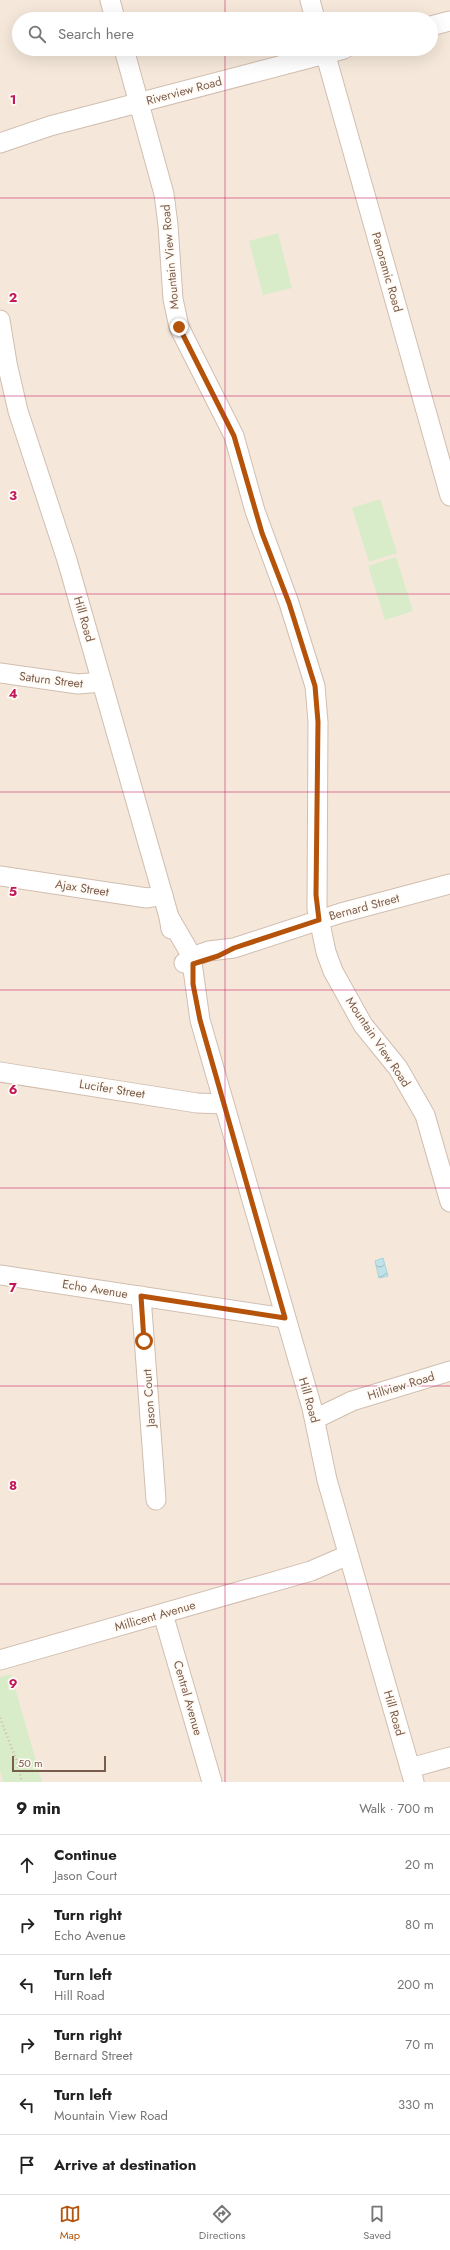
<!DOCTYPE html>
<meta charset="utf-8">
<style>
body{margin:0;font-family:Jost,sans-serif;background:#f6f6f6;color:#222}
.scale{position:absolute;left:12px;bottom:10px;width:94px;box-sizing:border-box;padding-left:4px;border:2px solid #7a5c4d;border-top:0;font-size:11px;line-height:14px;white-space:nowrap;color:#7a5c4d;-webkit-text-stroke:3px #fffaf3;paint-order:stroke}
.stop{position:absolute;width:12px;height:12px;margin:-9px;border:3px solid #b45309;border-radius:50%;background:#fff}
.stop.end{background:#b45309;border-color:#fff;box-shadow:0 1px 4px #0008}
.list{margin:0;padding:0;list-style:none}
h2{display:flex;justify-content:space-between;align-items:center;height:52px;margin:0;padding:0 16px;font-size:17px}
h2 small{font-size:13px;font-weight:400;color:#767676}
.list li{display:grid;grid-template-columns:26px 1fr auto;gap:12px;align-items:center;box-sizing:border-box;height:60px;padding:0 16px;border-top:1px solid #e0e0e0}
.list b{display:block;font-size:15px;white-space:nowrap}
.list p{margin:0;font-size:13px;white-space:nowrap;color:#767676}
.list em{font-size:13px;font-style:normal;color:#767676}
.icon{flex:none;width:22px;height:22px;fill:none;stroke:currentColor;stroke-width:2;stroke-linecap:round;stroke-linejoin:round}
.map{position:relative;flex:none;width:450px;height:1782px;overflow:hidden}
.search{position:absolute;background:#fff;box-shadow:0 4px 16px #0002;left:12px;right:12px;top:12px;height:44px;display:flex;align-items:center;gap:10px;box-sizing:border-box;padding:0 14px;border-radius:22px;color:#767676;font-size:15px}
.sheet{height:412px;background:#fff}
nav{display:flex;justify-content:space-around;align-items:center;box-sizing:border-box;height:56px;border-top:1px solid #e0e0e0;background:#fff;font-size:11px;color:#767676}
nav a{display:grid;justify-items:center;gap:2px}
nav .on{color:#b45309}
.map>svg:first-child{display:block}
</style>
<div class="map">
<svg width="450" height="1782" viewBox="0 0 450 1782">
<defs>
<pattern id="water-waves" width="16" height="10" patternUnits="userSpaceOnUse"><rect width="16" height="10" fill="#bfe3e8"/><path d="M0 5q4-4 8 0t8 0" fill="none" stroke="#a0bbbe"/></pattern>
</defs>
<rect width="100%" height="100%" fill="#fdf6ec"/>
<path fill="#f5e8da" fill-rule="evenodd" d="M 0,0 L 450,0 L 450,1782 L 0,1782 ZM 19,19 L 431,19 L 431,49 L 19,49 Z"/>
<g fill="#d8ecc9">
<path d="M 278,233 L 292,288 L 263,295 L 249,241 Z"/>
<path d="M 380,499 L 397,553 L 369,562 L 352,508 Z"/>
<path d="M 396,557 L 413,611 L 385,620 L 368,566 Z"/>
<path d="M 11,1674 L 42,1782 L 3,1782 L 0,1770 L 0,1677 Z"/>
</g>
<path fill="url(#water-waves)" stroke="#a5d3da" d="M 383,1258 L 388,1276 L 379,1278 L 375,1261 Z"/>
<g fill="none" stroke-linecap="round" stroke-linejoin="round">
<g stroke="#d1beb0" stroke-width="21">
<g id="minor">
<path d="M 110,0 L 115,19"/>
<path d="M 310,0 L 315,19"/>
<path d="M 431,26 L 450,21"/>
<path d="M 124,49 L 164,194 L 168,225 L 173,299 L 179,327 L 234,436 L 255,511 L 289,603 L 315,686 L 318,722 L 317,909 L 326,952 L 333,971 L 363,1025 L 398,1068 L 425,1115 L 450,1202"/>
<path d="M 324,49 L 450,496"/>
<path d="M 0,143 L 50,126 L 344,49"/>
<path d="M 0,320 L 7,363 L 18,411 L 67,560 L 169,917 L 171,929"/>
<path d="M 0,673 L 78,684 L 102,682"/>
<path d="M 0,876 L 147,898 L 163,895"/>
<path d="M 169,917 L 191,955 L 200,1020 L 312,1408 L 327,1480 L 414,1782"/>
<path d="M 184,963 L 192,957 L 209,951 L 234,948 L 341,913 L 450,884"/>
<path d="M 0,1072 L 197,1103 L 224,1104"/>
<path d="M 0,1275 L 285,1318"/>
<path d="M 141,1296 L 156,1500"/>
<path d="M 315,1419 L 352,1401 L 450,1371"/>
<path d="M 163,1614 L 212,1782"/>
<path d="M 0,1660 L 311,1571 L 348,1555"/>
<path d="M 410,1768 L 450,1757"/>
</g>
</g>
<path stroke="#d9b8a5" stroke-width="2.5" stroke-dasharray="1 3" stroke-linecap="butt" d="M 0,1718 L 16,1759 L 22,1782"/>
<use href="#minor" stroke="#fff" stroke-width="19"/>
</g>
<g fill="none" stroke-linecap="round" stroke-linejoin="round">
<path stroke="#b45309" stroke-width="5" d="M 144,1341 L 141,1296 L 285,1318 L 200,1020 L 193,984 L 193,964 L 218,956 L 234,948 L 319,920 L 316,895 L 318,722 L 315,686 L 289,603 L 262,533 L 234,436 L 179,327"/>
</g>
<path fill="none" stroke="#c2185b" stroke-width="1" stroke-opacity="0.55" d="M 225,0 L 225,19M 225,49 L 225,1782M 0,198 L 450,198M 0,396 L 450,396M 0,594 L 450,594M 0,792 L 450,792M 0,990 L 450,990M 0,1188 L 450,1188M 0,1386 L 450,1386M 0,1584 L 450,1584"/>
<g text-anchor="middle" stroke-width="3.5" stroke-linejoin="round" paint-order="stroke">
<g font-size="12" fill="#7a5c4d" stroke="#fffaf3">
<text transform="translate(184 91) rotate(-15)" y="4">Riverview Road</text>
<text transform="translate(170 257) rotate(-95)" y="4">Mountain View Road</text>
<text transform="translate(387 272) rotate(74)" y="4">Panoramic Road</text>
<text transform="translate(84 619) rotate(74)" y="4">Hill Road</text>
<text transform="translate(51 680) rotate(7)" y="4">Saturn Street</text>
<text transform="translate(82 888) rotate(9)" y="4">Ajax Street</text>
<text transform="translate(364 907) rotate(-15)" y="4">Bernard Street</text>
<text transform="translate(378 1042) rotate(56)" y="4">Mountain View Road</text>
<text transform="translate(112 1089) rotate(9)" y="4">Lucifer Street</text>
<text transform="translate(95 1289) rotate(9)" y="4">Echo Avenue</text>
<text transform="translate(401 1386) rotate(-17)" y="4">Hillview Road</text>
<text transform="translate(149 1398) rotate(-94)" y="4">Jason Court</text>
<text transform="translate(309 1400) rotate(74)" y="4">Hill Road</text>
<text transform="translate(155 1616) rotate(-16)" y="4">Millicent Avenue</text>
<text transform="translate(188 1698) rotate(74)" y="4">Central Avenue</text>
<text transform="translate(394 1713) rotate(74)" y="4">Hill Road</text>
</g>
</g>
<g font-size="13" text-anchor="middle" font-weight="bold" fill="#c2185b" stroke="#fffaf3" stroke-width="3.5" stroke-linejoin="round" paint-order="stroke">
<text x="13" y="104">1</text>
<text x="13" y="302">2</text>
<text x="13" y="500">3</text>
<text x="13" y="698">4</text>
<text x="13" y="896">5</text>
<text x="13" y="1094">6</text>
<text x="13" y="1292">7</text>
<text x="13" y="1490">8</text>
<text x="13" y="1688">9</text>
</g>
</svg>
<div class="scale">50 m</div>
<div class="stop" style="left:144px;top:1341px"></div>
<div class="stop end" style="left:179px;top:327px"></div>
<div class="search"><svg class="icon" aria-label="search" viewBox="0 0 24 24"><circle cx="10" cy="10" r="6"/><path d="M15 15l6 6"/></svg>Search here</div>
</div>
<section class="sheet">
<h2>9 min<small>Walk · 700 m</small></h2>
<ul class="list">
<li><svg class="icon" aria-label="ahead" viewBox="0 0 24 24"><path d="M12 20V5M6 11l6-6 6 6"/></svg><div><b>Continue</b><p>Jason Court</p></div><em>20 m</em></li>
<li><svg class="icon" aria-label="right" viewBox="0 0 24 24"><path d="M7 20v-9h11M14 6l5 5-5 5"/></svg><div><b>Turn right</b><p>Echo Avenue</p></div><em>80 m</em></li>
<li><svg class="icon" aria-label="left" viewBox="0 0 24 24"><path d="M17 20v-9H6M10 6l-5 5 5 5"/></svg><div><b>Turn left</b><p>Hill Road</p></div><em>200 m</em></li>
<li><svg class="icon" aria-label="right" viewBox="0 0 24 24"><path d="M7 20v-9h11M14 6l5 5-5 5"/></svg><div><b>Turn right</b><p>Bernard Street</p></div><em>70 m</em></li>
<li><svg class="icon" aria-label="left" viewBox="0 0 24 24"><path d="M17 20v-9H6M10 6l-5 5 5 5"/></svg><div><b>Turn left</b><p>Mountain View Road</p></div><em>330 m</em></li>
<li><svg class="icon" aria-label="arrive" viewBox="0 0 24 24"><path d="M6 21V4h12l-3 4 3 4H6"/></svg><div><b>Arrive at destination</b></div></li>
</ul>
</section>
<nav>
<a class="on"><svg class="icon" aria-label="map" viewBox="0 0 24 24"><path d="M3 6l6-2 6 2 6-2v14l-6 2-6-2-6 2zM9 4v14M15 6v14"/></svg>Map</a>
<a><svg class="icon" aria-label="directions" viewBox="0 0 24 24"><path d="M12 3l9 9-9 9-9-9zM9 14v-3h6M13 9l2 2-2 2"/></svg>Directions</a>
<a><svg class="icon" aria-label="saved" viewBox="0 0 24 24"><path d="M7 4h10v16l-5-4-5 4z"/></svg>Saved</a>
</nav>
